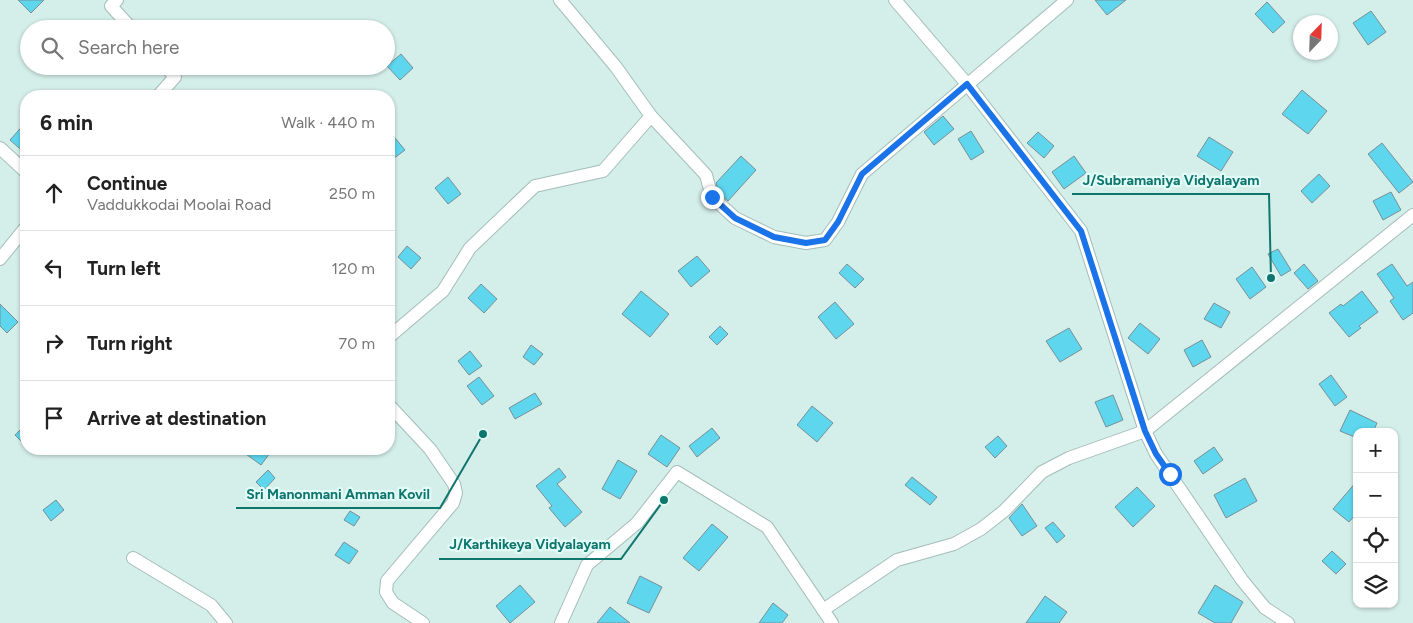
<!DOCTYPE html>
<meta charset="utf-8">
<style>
body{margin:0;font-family:Figtree,sans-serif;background:#f6f6f6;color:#222}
.controls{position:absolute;right:15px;bottom:15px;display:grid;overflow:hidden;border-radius:10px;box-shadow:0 1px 4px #0004}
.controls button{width:45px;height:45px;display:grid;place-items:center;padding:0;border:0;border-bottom:1px solid #e0e0e0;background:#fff;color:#222;font:25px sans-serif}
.compass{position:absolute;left:1293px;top:15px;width:45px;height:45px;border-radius:50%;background:#fff;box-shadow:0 1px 4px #0004;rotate:23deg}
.stop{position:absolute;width:15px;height:15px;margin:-11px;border:4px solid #1a73e8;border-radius:50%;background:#fff}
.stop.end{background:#1a73e8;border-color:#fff;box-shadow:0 1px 5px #0008}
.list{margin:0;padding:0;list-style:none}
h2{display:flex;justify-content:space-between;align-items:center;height:65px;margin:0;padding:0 20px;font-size:21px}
h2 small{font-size:16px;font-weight:400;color:#767676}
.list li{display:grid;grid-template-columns:32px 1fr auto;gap:15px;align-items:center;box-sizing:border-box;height:75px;padding:0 20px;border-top:1px solid #e0e0e0}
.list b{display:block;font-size:19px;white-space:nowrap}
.list p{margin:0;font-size:16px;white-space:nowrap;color:#767676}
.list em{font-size:16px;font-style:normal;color:#767676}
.icon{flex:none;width:28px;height:28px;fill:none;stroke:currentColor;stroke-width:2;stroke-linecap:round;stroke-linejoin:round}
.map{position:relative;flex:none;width:1413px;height:623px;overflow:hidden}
.search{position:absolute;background:#fff;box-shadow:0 1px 4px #0004;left:20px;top:20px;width:375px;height:55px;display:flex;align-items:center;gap:12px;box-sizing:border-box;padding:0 18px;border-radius:28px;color:#767676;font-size:19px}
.panel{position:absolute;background:#fff;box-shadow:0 1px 4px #0004;left:20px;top:90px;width:375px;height:365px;border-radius:20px}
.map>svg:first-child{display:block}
</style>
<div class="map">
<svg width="1413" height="623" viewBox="0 0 1413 623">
<rect width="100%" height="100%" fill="#d4eee9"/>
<g fill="#5ed6ee" stroke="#789096">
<path d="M 18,0 L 44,0 L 31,13 Z"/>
<path d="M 1095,0 L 1126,0 L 1107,15 Z"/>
<path d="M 1267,2 L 1285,22 L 1273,33 L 1255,14 Z"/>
<path d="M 1371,11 L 1386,32 L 1368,45 L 1353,23 Z"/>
<path d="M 401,54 L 413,68 L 400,80 L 387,66 Z"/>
<path d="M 1302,90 L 1327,111 L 1308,134 L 1282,114 Z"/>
<path d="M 943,116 L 954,129 L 934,145 L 924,132 Z"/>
<path d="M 26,122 L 26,154 L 10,140 Z"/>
<path d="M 971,131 L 984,152 L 971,160 L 958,139 Z"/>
<path d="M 1038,132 L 1054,146 L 1044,158 L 1027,143 Z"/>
<path d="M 1209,137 L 1233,152 L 1221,171 L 1197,156 Z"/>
<path d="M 395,138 L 405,150 L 389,162 L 389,142 Z"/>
<path d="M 1382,143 L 1413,182 L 1399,193 L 1368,154 Z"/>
<path d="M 741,156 L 756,170 L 728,201 L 719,193 L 716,183 Z"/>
<path d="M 1074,156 L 1086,173 L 1064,189 L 1052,172 Z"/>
<path d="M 1319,174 L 1330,186 L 1312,203 L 1301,191 Z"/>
<path d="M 448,177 L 461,194 L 448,204 L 435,188 Z"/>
<path d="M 1391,192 L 1401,210 L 1383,220 L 1373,201 Z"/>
<path d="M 407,246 L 421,258 L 411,269 L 398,257 Z"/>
<path d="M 1278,249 L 1291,270 L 1281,276 L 1268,254 Z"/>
<path d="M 697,256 L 710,271 L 691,287 L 678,271 Z"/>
<path d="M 847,264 L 864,279 L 855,288 L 839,273 Z"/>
<path d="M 1304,264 L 1318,281 L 1308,289 L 1294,273 Z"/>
<path d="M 1392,264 L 1407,286 L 1413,282 L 1413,313 L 1403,320 L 1390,301 L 1394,298 L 1377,274 Z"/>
<path d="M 1252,267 L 1266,287 L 1250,299 L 1236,279 Z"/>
<path d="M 481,284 L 497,299 L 484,313 L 468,298 Z"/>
<path d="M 641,291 L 669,314 L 650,337 L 622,314 Z"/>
<path d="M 1362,291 L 1378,312 L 1359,326 L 1361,328 L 1349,337 L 1329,313 L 1341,304 L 1343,306 Z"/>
<path d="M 835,302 L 854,324 L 836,339 L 818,317 Z"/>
<path d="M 1214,303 L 1230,312 L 1221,328 L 1204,319 Z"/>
<path d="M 0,304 L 18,322 L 7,333 L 0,326 Z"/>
<path d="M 1140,323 L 1160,339 L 1148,354 L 1128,338 Z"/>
<path d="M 720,326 L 728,334 L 717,345 L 709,337 Z"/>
<path d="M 1069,328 L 1082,349 L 1060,362 L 1046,341 Z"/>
<path d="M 1202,340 L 1211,357 L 1193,367 L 1184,350 Z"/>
<path d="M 531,345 L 543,354 L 534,365 L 523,357 Z"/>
<path d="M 470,351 L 482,366 L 469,375 L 458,361 Z"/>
<path d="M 1331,375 L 1347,397 L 1335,406 L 1319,384 Z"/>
<path d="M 479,377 L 494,396 L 482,405 L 467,386 Z"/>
<path d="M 535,393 L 542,404 L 515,419 L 509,408 Z"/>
<path d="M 1113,395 L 1123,420 L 1106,427 L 1095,402 Z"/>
<path d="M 812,406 L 833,423 L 817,442 L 797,425 Z"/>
<path d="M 1350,410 L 1377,423 L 1373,432 L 1357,432 L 1357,438 L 1340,431 Z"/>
<path d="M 26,424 L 26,446 L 15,435 Z"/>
<path d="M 712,428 L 720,438 L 697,457 L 689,446 Z"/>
<path d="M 661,435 L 680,448 L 667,467 L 648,454 Z"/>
<path d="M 998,436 L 1007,446 L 995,458 L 985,447 Z"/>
<path d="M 1214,447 L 1223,460 L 1203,474 L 1194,461 Z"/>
<path d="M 239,449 L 264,449 L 270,453 L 261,465 Z"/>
<path d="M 618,460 L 637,471 L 620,499 L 602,489 Z"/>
<path d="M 559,468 L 566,477 L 557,484 L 582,512 L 565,527 L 549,508 L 552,506 L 536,486 Z"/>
<path d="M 268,470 L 275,478 L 264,490 L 256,482 Z"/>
<path d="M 912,477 L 937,497 L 930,505 L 905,485 Z"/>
<path d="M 1245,478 L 1257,501 L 1226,518 L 1214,495 Z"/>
<path d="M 1357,481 L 1357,513 L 1349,522 L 1333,509 Z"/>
<path d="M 1137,487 L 1155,506 L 1133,527 L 1115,507 Z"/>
<path d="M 56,500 L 64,510 L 51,521 L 43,510 Z"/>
<path d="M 1022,504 L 1037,526 L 1022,536 L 1009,518 Z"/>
<path d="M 350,511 L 360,517 L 354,526 L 344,520 Z"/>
<path d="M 1053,522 L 1065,536 L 1057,543 L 1045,528 Z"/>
<path d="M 712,524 L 728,537 L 699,571 L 683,558 Z"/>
<path d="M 344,542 L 358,551 L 349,564 L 335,555 Z"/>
<path d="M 1332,551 L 1346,564 L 1336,574 L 1322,561 Z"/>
<path d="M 640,576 L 662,587 L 649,613 L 627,603 Z"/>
<path d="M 520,585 L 535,602 L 510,623 L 496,606 Z"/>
<path d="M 1215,585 L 1243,602 L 1231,623 L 1215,623 L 1198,613 Z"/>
<path d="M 1045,596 L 1067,612 L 1059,623 L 1026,623 Z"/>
<path d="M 773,603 L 788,615 L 782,623 L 759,623 Z"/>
<path d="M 610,607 L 630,623 L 597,623 Z"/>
</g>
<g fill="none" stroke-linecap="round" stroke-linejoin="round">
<g stroke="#a4bdb8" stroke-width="14">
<g id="minor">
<path d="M 117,0 L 111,6 L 132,29"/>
<path d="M 560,0 L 616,67 L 651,116 L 706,175 L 712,197 L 735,218 L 774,237 L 806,243 L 825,240 L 838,222 L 862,174 L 1067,0"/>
<path d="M 895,0 L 967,84 L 1081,231 L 1145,431 L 1156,454 L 1242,580 L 1265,608 L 1288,623"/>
<path d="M 158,96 L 175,77 L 165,66"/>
<path d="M 0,148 L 26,172"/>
<path d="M 0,259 L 26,227"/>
<path d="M 389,337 L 443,291 L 470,248 L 535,186 L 603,171 L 651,116"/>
<path d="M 389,405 L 430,449 L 454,484 L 456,493 L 453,503 L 387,581 L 386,592 L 393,603 L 423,623"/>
<path d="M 133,558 L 211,605 L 226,623"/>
<path d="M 823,610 L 897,560 L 954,544 L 981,529 L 1004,511 L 1042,472 L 1069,458 L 1145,431 L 1413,215"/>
<path d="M 561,623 L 587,565 L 637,523 L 677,472 L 767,527 L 832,623"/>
</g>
</g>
<use href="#minor" stroke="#fff" stroke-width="12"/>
</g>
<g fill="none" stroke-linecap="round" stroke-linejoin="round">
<path stroke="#1a73e8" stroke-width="6" d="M 712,197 L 735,218 L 774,237 L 806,243 L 825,240 L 838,222 L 862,174 L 967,84 L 1081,231 L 1145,431 L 1156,454 L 1170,474"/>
</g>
<path fill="none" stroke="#0f766e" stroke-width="2" d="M1271 278L1269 194H1072M483 434L440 508H236M664 500L621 559H439"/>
<g fill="#0f766e" stroke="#e1fbf6" stroke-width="2">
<circle cx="1271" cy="278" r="5"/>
<circle cx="483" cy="434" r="5"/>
<circle cx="664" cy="500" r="5"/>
</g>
<g font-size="14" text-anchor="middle" font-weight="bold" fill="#0f766e" stroke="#e1fbf6" stroke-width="4.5" stroke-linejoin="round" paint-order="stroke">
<text x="1171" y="185">J/Subramaniya Vidyalayam</text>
<text x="338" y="499">Sri Manonmani Amman Kovil</text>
<text x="530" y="549">J/Karthikeya Vidyalayam</text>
</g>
</svg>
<div class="controls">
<button>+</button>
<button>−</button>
<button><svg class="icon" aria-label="locate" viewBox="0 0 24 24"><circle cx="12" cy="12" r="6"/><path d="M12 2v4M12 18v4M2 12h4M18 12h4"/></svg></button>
<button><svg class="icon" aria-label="layers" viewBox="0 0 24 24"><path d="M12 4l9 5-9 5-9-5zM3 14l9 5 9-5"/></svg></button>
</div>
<svg class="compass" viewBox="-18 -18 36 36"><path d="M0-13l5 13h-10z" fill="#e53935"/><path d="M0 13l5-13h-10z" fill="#767676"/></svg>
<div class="stop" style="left:1170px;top:474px"></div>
<div class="stop end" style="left:712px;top:197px"></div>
<div class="search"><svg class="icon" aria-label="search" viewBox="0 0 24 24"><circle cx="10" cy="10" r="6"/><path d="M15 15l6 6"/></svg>Search here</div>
<section class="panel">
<h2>6 min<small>Walk · 440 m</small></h2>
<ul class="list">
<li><svg class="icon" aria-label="ahead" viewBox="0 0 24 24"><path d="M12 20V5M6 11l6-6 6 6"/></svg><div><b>Continue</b><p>Vaddukkodai Moolai Road</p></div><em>250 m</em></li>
<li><svg class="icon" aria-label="left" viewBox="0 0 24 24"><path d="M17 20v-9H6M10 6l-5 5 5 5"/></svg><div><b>Turn left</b></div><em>120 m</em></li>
<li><svg class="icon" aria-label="right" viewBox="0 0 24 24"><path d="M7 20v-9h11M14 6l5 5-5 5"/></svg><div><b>Turn right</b></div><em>70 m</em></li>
<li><svg class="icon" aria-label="arrive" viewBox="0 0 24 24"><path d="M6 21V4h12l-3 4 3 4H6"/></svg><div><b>Arrive at destination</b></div></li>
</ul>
</section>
</div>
